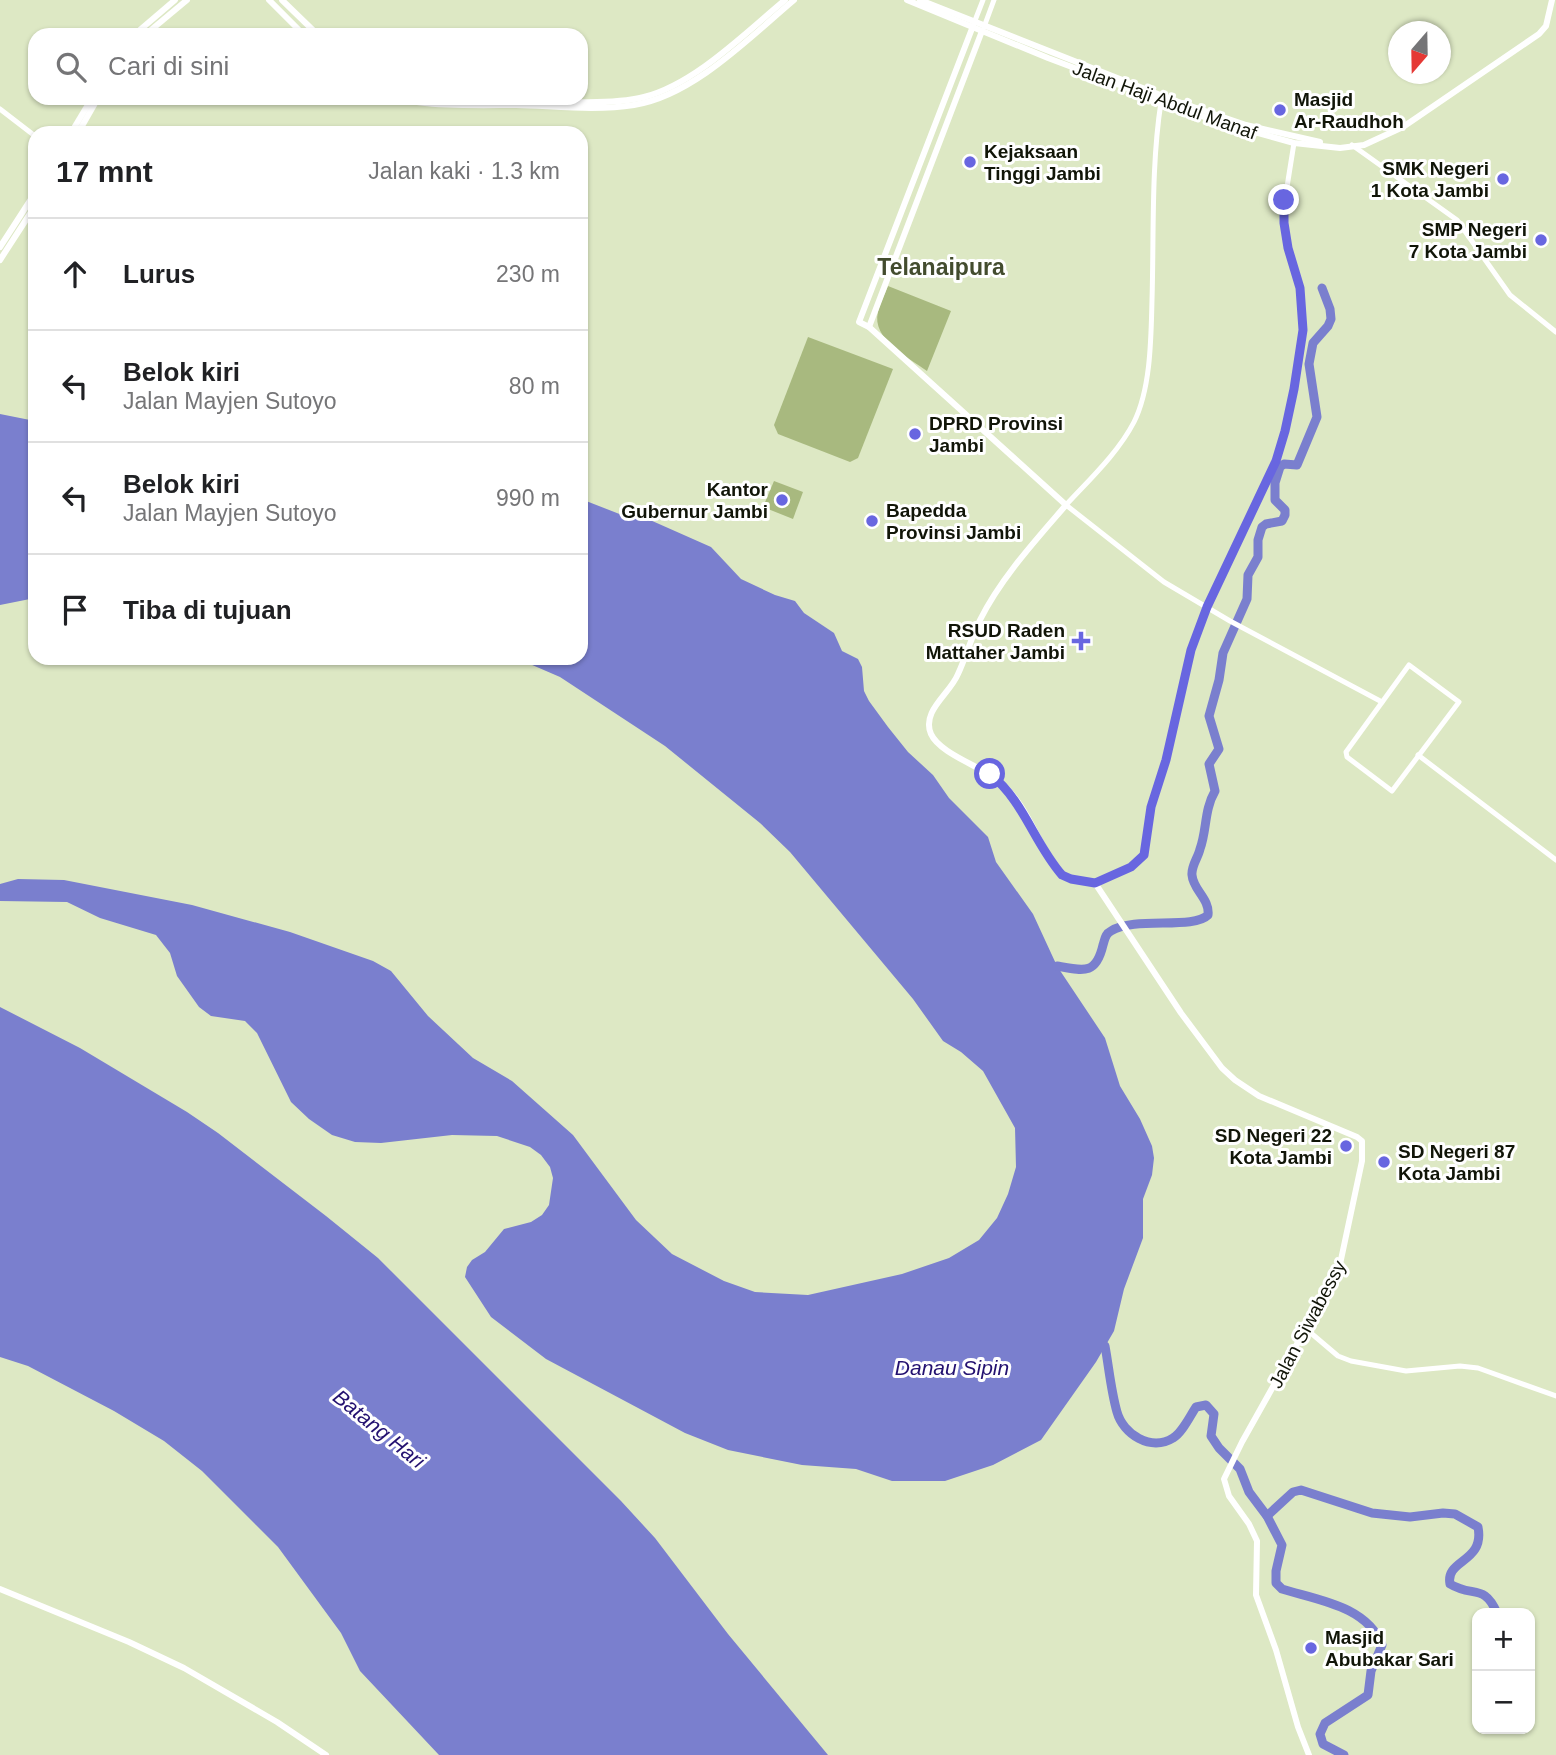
<!DOCTYPE html>
<html lang="id">
<meta charset="utf-8">
<style>
body{margin:0;font-family:Arial,sans-serif;background:#f2f2f2;color:#202124}
.controls{position:absolute;right:21px;bottom:21px;display:grid;overflow:hidden;border-radius:14px;box-shadow:0 2px 5px #0004}
.controls button{width:63px;height:63px;display:grid;place-items:center;padding:0;border:0;border-bottom:2px solid #e0e0e0;background:#fff;color:#202124;font:35px sans-serif}
.compass{position:absolute;left:1388px;top:21px;width:63px;height:63px;border-radius:50%;background:#fff;box-shadow:0 2px 5px #0004;rotate:200deg}
.stop{position:absolute;width:21px;height:21px;margin:-16px;border:5px solid #6866e0;border-radius:50%;background:#fff}
.stop.end{background:#6866e0;border-color:#fff;box-shadow:0 2px 7px #0008}
.list{margin:0;padding:0;list-style:none}
h2{display:flex;justify-content:space-between;align-items:center;height:91px;margin:0;padding:0 28px;font-size:30px}
h2 small{font-size:23px;font-weight:400;color:#757577}
.list li{display:grid;grid-template-columns:46px 1fr auto;gap:21px;align-items:center;box-sizing:border-box;height:112px;padding:0 28px;border-top:2px solid #e0e0e0}
.list b{display:block;font-size:26px;white-space:nowrap}
.list p{margin:0;font-size:23px;white-space:nowrap;color:#757577}
.list em{font-size:23px;font-style:normal;color:#757577}
.icon{flex:none;width:38px;height:38px;fill:none;stroke:currentColor;stroke-width:2;stroke-linecap:round;stroke-linejoin:round}
.map{position:relative;flex:none;width:1556px;height:1755px;overflow:hidden}
.search{position:absolute;background:#fff;box-shadow:0 2px 5px #0004;left:28px;top:28px;width:560px;height:77px;display:flex;align-items:center;gap:18px;box-sizing:border-box;padding:0 24px;border-radius:21px;color:#757577;font-size:26px}
.panel{position:absolute;background:#fff;box-shadow:0 2px 5px #0004;left:28px;top:126px;width:560px;height:539px;border-radius:21px}
.map>svg:first-child{display:block}
</style>
<div class="map">
<svg width="1556" height="1755" viewBox="0 0 1556 1755">
<rect width="100%" height="100%" fill="#dde8c4"/>
<g fill="#a8b97f">
<path d="M 888,286 L 951,311 L 927,371 C 909,358 871,339 878,312 C 880,303 885,294 888,286 Z"/>
<path d="M 808,337 L 893,369 L 858,458 L 850,462 L 778,434 L 774,425 Z"/>
<path d="M 774,481 L 803,492 L 793,519 L 763,507 Z"/>
</g>
<g fill="#7a7fce">
<path d="M 0,414 L 35,421 L 35,598 L 0,605 Z"/>
<path d="M 581,499 L 622,515 L 641,516 L 711,547 L 741,579 L 775,595 L 795,601 L 804,613 L 834,633 L 842,651 L 858,659 L 862,667 L 864,691 L 869,701 L 888,727 L 908,752 L 933,775 L 949,798 L 988,837 L 996,862 L 1033,914 L 1057,966 L 1105,1038 L 1120,1086 L 1140,1119 L 1152,1146 L 1154,1158 L 1152,1175 L 1143,1199 L 1143,1238 L 1124,1289 L 1114,1331 L 1096,1362 L 1041,1440 L 993,1465 L 945,1481 L 892,1481 L 856,1469 L 802,1465 L 728,1450 L 685,1433 L 546,1359 L 491,1317 L 465,1277 L 467,1267 L 472,1260 L 485,1252 L 504,1229 L 531,1222 L 542,1215 L 549,1205 L 553,1178 L 550,1167 L 541,1155 L 530,1147 L 497,1136 L 452,1135 L 381,1143 L 355,1142 L 332,1135 L 309,1119 L 291,1102 L 257,1033 L 245,1021 L 211,1016 L 199,1007 L 177,976 L 170,953 L 156,935 L 100,918 L 67,902 L 0,901 L 0,884 L 18,879 L 64,880 L 192,905 L 290,932 L 373,961 L 391,971 L 428,1016 L 473,1058 L 512,1081 L 573,1135 L 636,1220 L 672,1254 L 724,1281 L 755,1292 L 808,1295 L 902,1274 L 949,1258 L 979,1240 L 997,1218 L 1008,1194 L 1016,1167 L 1015,1128 L 983,1071 L 961,1052 L 943,1041 L 913,999 L 790,852 L 760,823 L 665,746 L 560,677 L 516,658 L 581,658 Z"/>
<path d="M 0,1007 L 80,1048 L 187,1112 L 218,1133 L 326,1216 L 378,1258 L 621,1501 L 655,1538 L 728,1634 L 828,1755 L 439,1755 L 360,1671 L 341,1633 L 278,1547 L 202,1471 L 164,1441 L 114,1411 L 28,1366 L 0,1357 Z"/>
</g>
<g fill="none" stroke-linecap="round" stroke-linejoin="round">
<g stroke="#7a7fce" stroke-width="9">
<path d="M 1057,966 C 1084,971 1096,975 1103,945 C 1105,939 1105,934 1111,931 C 1135,916 1193,930 1208,915 C 1210,899 1193,890 1192,875 C 1191,866 1198,858 1200,849 C 1207,830 1204,810 1215,791 L 1209,764 L 1219,749 L 1209,716 L 1219,680 L 1223,653 L 1247,599 L 1248,575 L 1258,557 L 1258,540 L 1262,527 L 1266,524 L 1282,521 L 1285,515 L 1285,510 L 1275,500 L 1275,483 L 1280,467 L 1284,464 L 1297,465 L 1317,417 L 1309,364 L 1313,343 L 1328,326 L 1331,319 L 1330,309 L 1322,288"/>
<path d="M 1105,1346 C 1109,1368 1111,1391 1117,1412 C 1123,1434 1151,1452 1173,1438 C 1182,1433 1190,1416 1196,1407 L 1206,1405 L 1214,1414 L 1211,1436 L 1219,1448 L 1240,1469 L 1249,1492 L 1267,1516 L 1282,1545 L 1276,1571 L 1276,1583 L 1282,1589 C 1318,1600 1367,1606 1382,1645 L 1371,1671 L 1368,1695 L 1325,1723 L 1320,1734 L 1323,1744 L 1344,1755"/>
<path d="M 1267,1516 L 1293,1492 L 1301,1490 L 1372,1513 L 1410,1517 L 1443,1513 L 1455,1514 L 1478,1527 C 1485,1563 1445,1559 1450,1584 C 1473,1598 1484,1583 1497,1613"/>
</g>
<g stroke="#fff" stroke-width="5">
<path d="M 974,23 L 983,0"/>
<path d="M 984,27 L 994,0"/>
<path d="M 1161,102 C 1151,167 1154,234 1152,300 C 1151,337 1151,388 1134,422 C 1118,453 1089,480 1066,505 L 1164,582 L 1230,621 L 1382,702"/>
<path d="M 0,109 L 35,136"/>
<path d="M 1352,145 L 1457,220 L 1510,295 L 1556,332"/>
<path d="M 1409,665 L 1459,702 L 1392,791 L 1347,757 L 1346,752 Z"/>
<path d="M 1418,755 L 1556,860"/>
<path d="M 1095,883 L 1131,867 L 1144,855 L 1151,807 L 1166,760 L 1191,650 L 1207,607 L 1266,484 L 1285,431 L 1295,389 L 1302,330 L 1300,288 L 1288,248 L 1283,212 L 1294,143"/>
<path d="M 1305,1328 L 1338,1356 L 1351,1361 L 1406,1371 L 1460,1366 L 1478,1368 L 1556,1396"/>
</g>
<g stroke="#fff" stroke-width="6">
<path d="M 269,0 L 304,35"/>
<path d="M 282,0 L 318,35"/>
<path d="M 907,0 L 1048,58 L 1215,121 L 1294,143 L 1340,148 L 1364,145 L 1403,127 L 1539,34 L 1546,26 L 1552,0"/>
<path d="M 920,0 L 1173,100 L 1246,125 L 1320,142"/>
<path d="M 973,26 L 859,322 L 869,327 L 1066,505 C 1035,541 1001,578 980,620 C 971,638 966,657 958,674 C 950,694 921,711 931,734 C 940,754 983,767 1000,782 C 1029,806 1038,847 1062,875 L 1071,879 L 1095,883 L 1181,1013 L 1222,1068 L 1235,1080 L 1259,1096 L 1357,1137 L 1362,1141 L 1362,1161 L 1339,1269 L 1242,1442 L 1224,1479 L 1229,1496 L 1249,1524 L 1257,1541 L 1256,1595 L 1276,1650 L 1298,1727 L 1309,1755"/>
<path d="M 134,35 L 175,0"/>
<path d="M 145,35 L 187,0"/>
<path d="M 398,98 C 429,107 483,105 516,105 C 555,106 596,111 634,105 C 693,96 750,37 794,0"/>
<path d="M 498,98 C 539,100 605,107 644,97 C 695,84 745,33 785,0"/>
<path d="M 71,133 L 92,98"/>
<path d="M 78,133 L 98,98"/>
<path d="M 0,247 L 35,193"/>
<path d="M 0,260 L 35,206"/>
<path d="M 869,327 L 982,31"/>
<path d="M 0,1589 L 129,1642 L 184,1668 L 277,1722 L 326,1755"/>
</g>
</g>
<g fill="none" stroke-linecap="round" stroke-linejoin="round">
<path stroke="#6866e0" stroke-width="9" d="M 990,774 C 1024,801 1034,843 1062,875 L 1071,879 L 1095,883 L 1131,867 L 1144,855 L 1151,807 L 1166,760 L 1191,650 L 1207,607 L 1276,461 L 1285,431 L 1294,389 L 1303,330 L 1300,288 L 1288,248 L 1284,223 L 1284,200"/>
</g>
<g fill="#6866e0" stroke="#fff" stroke-width="2.5">
<circle cx="1280" cy="110" r="7"/>
<circle cx="970" cy="162" r="7"/>
<circle cx="1503" cy="179" r="7"/>
<circle cx="1541" cy="240" r="7"/>
<circle cx="915" cy="434" r="7"/>
<circle cx="782" cy="500" r="7"/>
<circle cx="872" cy="521" r="7"/>
<path d="M1077.5 630.5h7v7h7v7h-7v7h-7v-7h-7v-7h7z"/>
<circle cx="1346" cy="1146" r="7"/>
<circle cx="1384" cy="1162" r="7"/>
<circle cx="1311" cy="1648" r="7"/>
</g>
<g text-anchor="middle" stroke-width="6" stroke-linejoin="round" paint-order="stroke">
<g font-size="19" font-weight="bold" fill="#111508" stroke="#fff" text-anchor="start">
<text x="1294" y="106">Masjid<tspan x="1294" dy="22">Ar-Raudhoh</tspan></text>
<text x="984" y="158">Kejaksaan<tspan x="984" dy="22">Tinggi Jambi</tspan></text>
<text x="1489" y="175" text-anchor="end">SMK Negeri<tspan x="1489" dy="22">1 Kota Jambi</tspan></text>
<text x="1527" y="236" text-anchor="end">SMP Negeri<tspan x="1527" dy="22">7 Kota Jambi</tspan></text>
<text x="929" y="430">DPRD Provinsi<tspan x="929" dy="22">Jambi</tspan></text>
<text x="768" y="496" text-anchor="end">Kantor<tspan x="768" dy="22">Gubernur Jambi</tspan></text>
<text x="886" y="517">Bapedda<tspan x="886" dy="22">Provinsi Jambi</tspan></text>
<text x="1065" y="637" text-anchor="end">RSUD Raden<tspan x="1065" dy="22">Mattaher Jambi</tspan></text>
<text x="1332" y="1142" text-anchor="end">SD Negeri 22<tspan x="1332" dy="22">Kota Jambi</tspan></text>
<text x="1398" y="1158">SD Negeri 87<tspan x="1398" dy="22">Kota Jambi</tspan></text>
<text x="1325" y="1644">Masjid<tspan x="1325" dy="22">Abubakar Sari</tspan></text>
</g>
<g font-size="19" fill="#111508" stroke="#fff">
<text transform="translate(1165 100) rotate(20)" y="7">Jalan Haji Abdul Manaf</text>
<text transform="translate(1307 1324) rotate(-62)" y="7">Jalan Siwabessy</text>
</g>
<g font-size="21" font-style="italic" fill="#231170" stroke="#fff">
<text x="952" y="1375">Danau Sipin</text>
<text transform="translate(379 1429) rotate(39)" y="7">Batang Hari</text>
</g>
<g font-size="23" font-weight="bold" fill="#434c2e" stroke="#fff">
<text x="941" y="275">Telanaipura</text>
</g>
</g>
</svg>
<div class="controls">
<button>+</button>
<button>−</button>
</div>
<svg class="compass" viewBox="-18 -18 36 36"><path d="M0-13l5 13h-10z" fill="#e53935"/><path d="M0 13l5-13h-10z" fill="#757577"/></svg>
<div class="stop" style="left:990px;top:774px"></div>
<div class="stop end" style="left:1284px;top:200px"></div>
<div class="search"><svg class="icon" aria-label="search" viewBox="0 0 24 24"><circle cx="10" cy="10" r="6"/><path d="M15 15l6 6"/></svg>Cari di sini</div>
<section class="panel">
<h2>17 mnt<small>Jalan kaki · 1.3 km</small></h2>
<ul class="list">
<li><svg class="icon" aria-label="ahead" viewBox="0 0 24 24"><path d="M12 20V5M6 11l6-6 6 6"/></svg><div><b>Lurus</b></div><em>230 m</em></li>
<li><svg class="icon" aria-label="left" viewBox="0 0 24 24"><path d="M17 20v-9H6M10 6l-5 5 5 5"/></svg><div><b>Belok kiri</b><p>Jalan Mayjen Sutoyo</p></div><em>80 m</em></li>
<li><svg class="icon" aria-label="left" viewBox="0 0 24 24"><path d="M17 20v-9H6M10 6l-5 5 5 5"/></svg><div><b>Belok kiri</b><p>Jalan Mayjen Sutoyo</p></div><em>990 m</em></li>
<li><svg class="icon" aria-label="arrive" viewBox="0 0 24 24"><path d="M6 21V4h12l-3 4 3 4H6"/></svg><div><b>Tiba di tujuan</b></div></li>
</ul>
</section>
</div>
